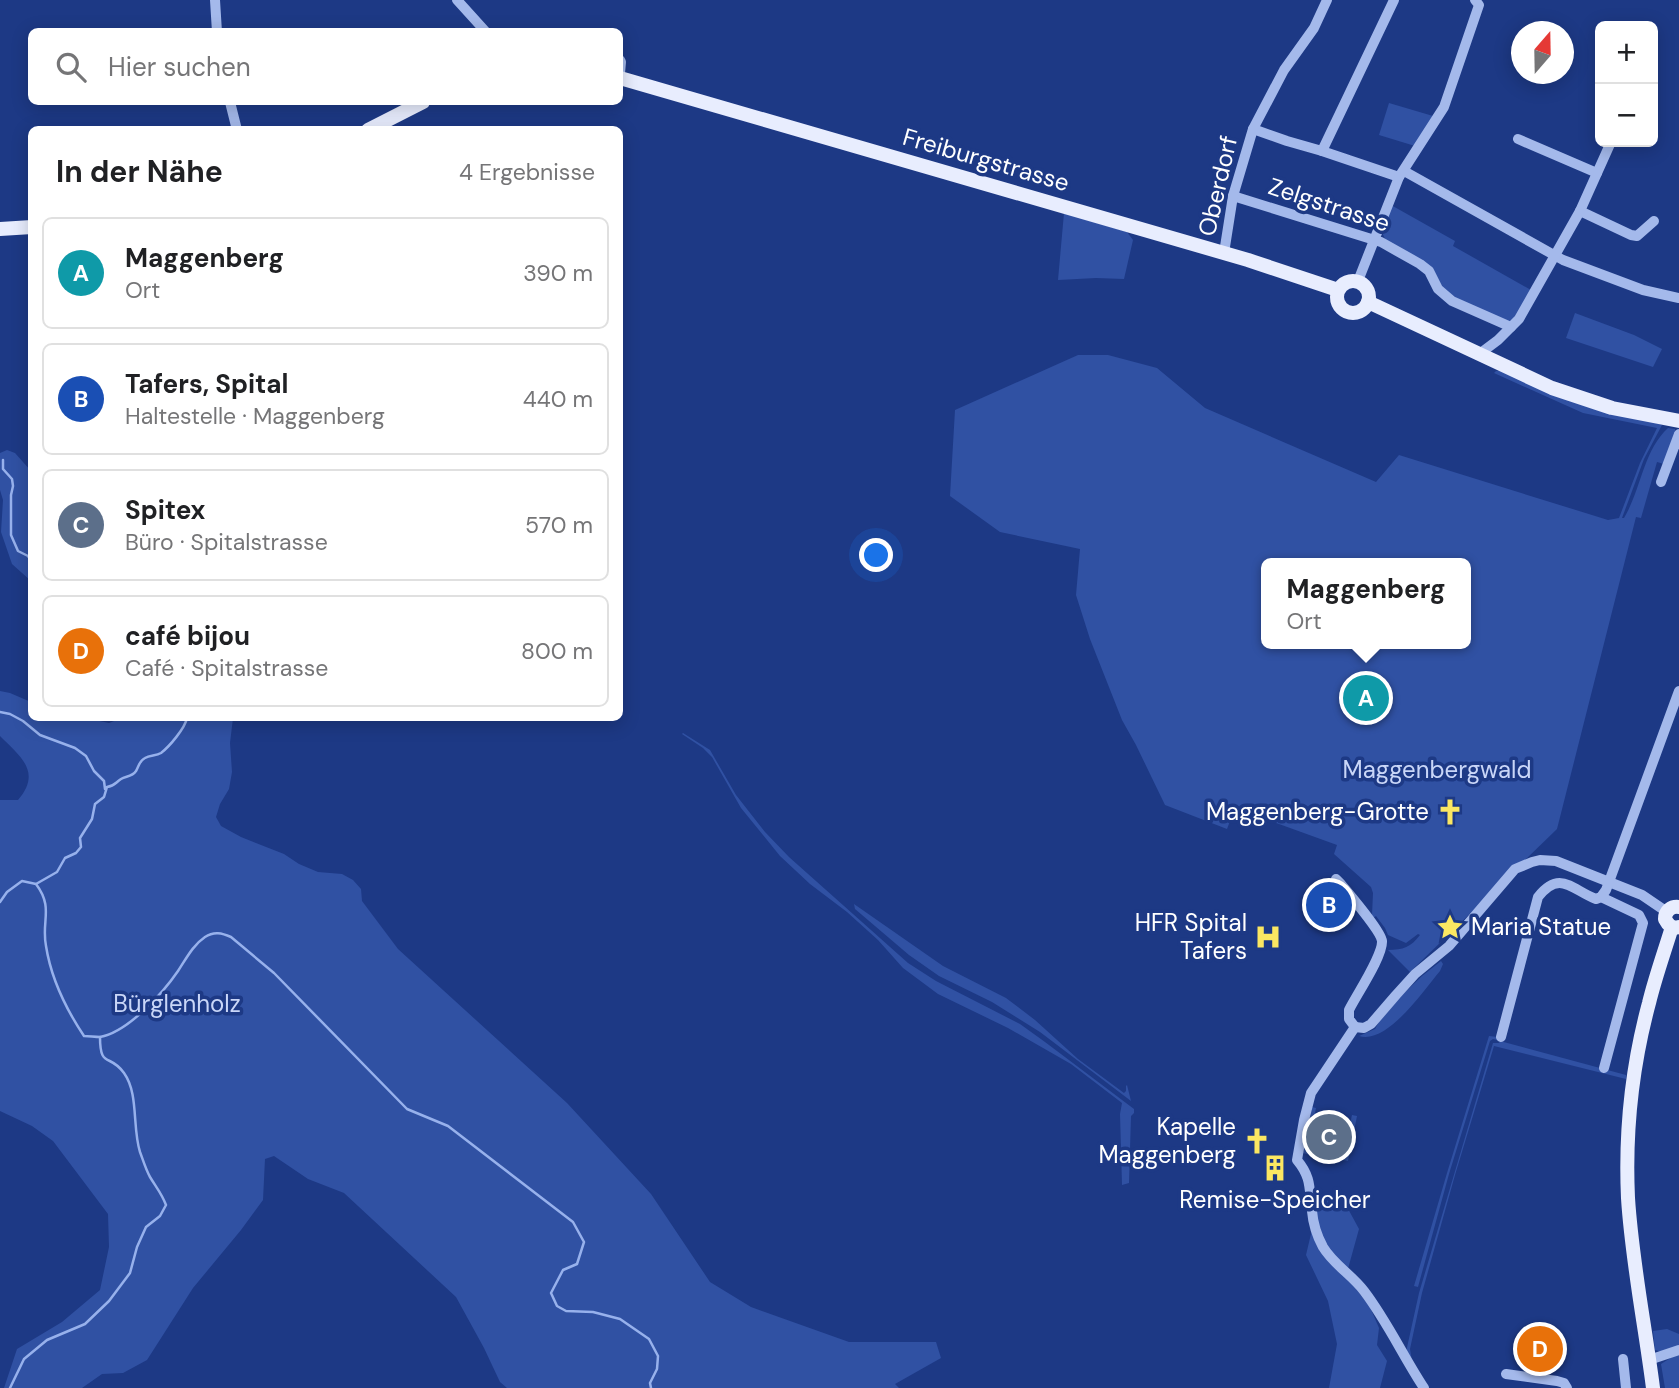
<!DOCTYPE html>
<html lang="de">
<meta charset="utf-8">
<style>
body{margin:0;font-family:"DM Sans",sans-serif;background:#f2f2f2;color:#202124}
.controls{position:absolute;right:21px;top:21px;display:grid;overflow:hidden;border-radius:10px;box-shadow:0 4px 18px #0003}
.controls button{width:63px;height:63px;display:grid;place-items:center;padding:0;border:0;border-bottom:2px solid #e0e0e0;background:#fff;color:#202124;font:35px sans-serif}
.compass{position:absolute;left:1511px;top:21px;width:63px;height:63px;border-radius:50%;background:#fff;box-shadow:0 4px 18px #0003;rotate:20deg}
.you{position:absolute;left:877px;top:556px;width:24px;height:24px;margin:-18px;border:5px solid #fff;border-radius:50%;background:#1a73e8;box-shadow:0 0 0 10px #1a73e833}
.badge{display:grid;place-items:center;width:46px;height:46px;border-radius:50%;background:#b45309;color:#fff;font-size:23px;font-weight:700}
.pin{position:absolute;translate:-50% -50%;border:4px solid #fff;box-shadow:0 2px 7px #0006}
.popup{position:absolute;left:1261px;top:558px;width:210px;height:91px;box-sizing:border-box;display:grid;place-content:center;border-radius:10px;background:#fff;filter:drop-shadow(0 2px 5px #0005);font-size:23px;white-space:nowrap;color:#757577}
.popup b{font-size:26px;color:#202124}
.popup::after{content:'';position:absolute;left:50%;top:100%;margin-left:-14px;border:14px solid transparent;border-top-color:#fff}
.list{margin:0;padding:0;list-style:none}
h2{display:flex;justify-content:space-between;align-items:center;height:91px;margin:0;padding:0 28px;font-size:30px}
h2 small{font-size:23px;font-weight:400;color:#757577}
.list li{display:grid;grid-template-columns:46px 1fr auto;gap:21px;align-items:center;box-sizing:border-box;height:112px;margin:0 14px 14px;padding:0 14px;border:2px solid #e0e0e0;border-radius:10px}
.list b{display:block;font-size:26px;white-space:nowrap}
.list p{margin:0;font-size:23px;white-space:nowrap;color:#757577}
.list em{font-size:23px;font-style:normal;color:#757577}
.icon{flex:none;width:38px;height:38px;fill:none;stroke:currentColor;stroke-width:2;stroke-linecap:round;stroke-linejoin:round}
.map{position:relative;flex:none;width:1679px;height:1388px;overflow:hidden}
.search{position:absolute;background:#fff;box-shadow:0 4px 18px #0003;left:28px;top:28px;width:595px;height:77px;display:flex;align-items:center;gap:18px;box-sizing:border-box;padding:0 24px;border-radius:10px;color:#757577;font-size:26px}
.panel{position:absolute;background:#fff;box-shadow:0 4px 18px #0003;left:28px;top:126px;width:595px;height:595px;border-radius:10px}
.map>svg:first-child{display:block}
</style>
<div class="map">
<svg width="1679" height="1388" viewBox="0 0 1679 1388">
<rect width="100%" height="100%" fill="#1d3985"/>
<g fill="#3051a3" fill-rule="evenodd">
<path d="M 1389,103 L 1433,116 L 1415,146 L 1379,135 Z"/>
<path d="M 1391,205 L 1455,241 L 1453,246 L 1531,290 L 1515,318 L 1506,323 L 1456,299 L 1386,241 L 1381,230 Z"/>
<path d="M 1064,213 L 1127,232 L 1133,240 L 1124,279 L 1096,278 L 1058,280 Z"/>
<path d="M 1575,313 L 1634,335 L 1662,349 L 1653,367 L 1566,338 Z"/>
<path d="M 1078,355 L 1108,355 L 1157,368 L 1205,408 L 1376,482 L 1399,455 L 1608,520 L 1619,518 L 1640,463 L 1657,428 L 1583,413 L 1494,373 L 1496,371 L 1501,371 L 1662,425 L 1644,459 L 1622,518 L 1624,518 C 1641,490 1643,451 1668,428 L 1675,429 L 1675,434 L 1664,464 L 1657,462 L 1641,518 L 1636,517 L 1557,829 L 1410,972 L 1388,950 C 1403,950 1411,947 1420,935 L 1418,934 L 1406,943 L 1388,935 L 1385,928 L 1376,916 L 1373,918 L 1372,915 L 1373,893 L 1371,887 L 1334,854 L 1337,845 L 1235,808 L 1227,829 L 1165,805 L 1136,745 L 1122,720 L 1090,639 L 1076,595 L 1080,549 L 1000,532 L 950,496 L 955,410 ZM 1266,563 L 1466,563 L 1466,644 L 1266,644 Z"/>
<path d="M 7,450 L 15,453 L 31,471 L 31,581 L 12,564 L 1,532 L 3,500 L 0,490 L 0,453 Z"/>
<path d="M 0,691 L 10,693 L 31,702 L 32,718 L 85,718 L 109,723 L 122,718 L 233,718 L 230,743 L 232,772 L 229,789 L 220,804 L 216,817 L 221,826 L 241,837 L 284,854 L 299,864 L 318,872 L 342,874 L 353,880 L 361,889 L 362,901 L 398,949 L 567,1103 L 651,1194 L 710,1282 L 751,1307 L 849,1342 L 936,1342 L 941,1358 L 895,1384 L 899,1388 L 507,1388 L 500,1382 L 484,1348 L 456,1297 L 344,1193 L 308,1179 L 274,1156 L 265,1159 L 263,1200 L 241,1230 L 193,1288 L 147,1360 L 123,1373 L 102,1374 L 82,1388 L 4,1388 L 17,1349 L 62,1322 L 100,1290 L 109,1247 L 108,1214 L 53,1141 L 32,1126 L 0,1111 L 0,800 L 18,800 C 42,772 21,757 0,736 Z"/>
<path d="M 683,733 L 710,750 L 736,795 L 765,832 L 789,857 L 908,963 L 936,981 L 1020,1024 L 1045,1042 L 1134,1109 L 1134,1113 L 1131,1116 L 1129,1183 L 1122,1185 L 1120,1114 L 1122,1103 L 1071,1064 L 1008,1028 L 938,994 L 903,968 L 878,940 L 847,912 L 810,884 L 780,856 L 741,808 L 712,757 L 703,748 L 682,734 Z"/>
<path d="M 854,904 L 943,966 L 1006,998 L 1035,1020 L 1078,1059 L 1124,1093 L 1126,1091 L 1126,1086 L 1127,1085 L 1131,1101 L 1040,1032 L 992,1002 L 939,976 L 909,955 L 855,909 Z"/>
<path d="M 1441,961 L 1443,964 L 1440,971 C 1424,990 1387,1045 1359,1036 L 1375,1029 L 1379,1022 L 1401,996 L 1422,976 Z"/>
<path d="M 1489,1036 L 1498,1037 L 1497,1040 L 1493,1039 L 1490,1041 L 1449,1174 L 1418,1287 L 1414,1286 L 1447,1173 Z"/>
<path d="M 1500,1041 L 1626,1075 L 1626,1079 L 1494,1046 L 1455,1175 L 1422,1293 L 1410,1349 L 1412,1361 L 1406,1352 L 1419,1293 L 1493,1043 L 1499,1043 Z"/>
<path d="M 1312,1107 L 1316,1108 L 1315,1113 L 1319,1114 L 1311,1148 L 1343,1155 L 1352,1115 L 1357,1116 L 1348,1161 L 1310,1153 L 1310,1155 L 1303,1153 Z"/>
<path d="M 1340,1194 L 1359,1229 L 1346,1276 L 1370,1307 L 1379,1328 L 1377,1345 L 1387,1361 L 1380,1388 L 1329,1388 L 1337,1344 L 1328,1301 L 1306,1255 L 1319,1200 Z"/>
<path d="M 1667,1329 L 1679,1334 L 1679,1388 L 1665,1388 L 1661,1364 L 1675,1355 L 1655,1350 L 1653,1331 Z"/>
</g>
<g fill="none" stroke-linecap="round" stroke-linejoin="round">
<g stroke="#97b1ec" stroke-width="2.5">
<path d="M 3,460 L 3,469 L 12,479 L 13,486 L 11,495 L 11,535 L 18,551 L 28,556 L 32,562"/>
<path d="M 0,712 L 10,714 L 23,721 L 40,735 L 75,748 L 86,756 L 94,771 L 104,781 L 105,789"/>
<path d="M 36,884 L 57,872 L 65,858 L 76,853 L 81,847 L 80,838 L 92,819 L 95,804 L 104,797 L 107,787 C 115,786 115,783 121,779 C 126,776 132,777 136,771 C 139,766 139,761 145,758 C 150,755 156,756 161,753 C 170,746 185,728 187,718"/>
<path d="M 0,902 L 7,892 L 22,881 L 36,884 C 54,908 41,921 46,946 C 51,978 66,1009 84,1036 C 89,1036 95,1037 100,1037 C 128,1032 163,993 178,971 C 186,959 193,945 205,937 C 214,931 222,933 231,937 L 274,973 L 407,1109 L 448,1126 L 573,1222 L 584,1242 L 577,1264 L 563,1270 L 551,1293 L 557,1306 L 566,1311 L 593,1312 L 620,1319 L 649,1339 L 658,1356 L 657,1369 L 650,1383 L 651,1388"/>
<path d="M 10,1388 L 24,1359 L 47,1340 L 85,1324 L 109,1301 L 130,1273 L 137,1247 L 146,1227 L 160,1216 L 166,1205 C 162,1194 156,1187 150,1177 C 146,1170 143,1160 140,1152 C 132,1127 139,1094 124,1073 C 110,1053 100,1069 100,1037"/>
</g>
<g stroke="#a4b9eb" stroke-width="10">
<path d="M 215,0 L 217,32"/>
<path d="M 457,0 L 486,32"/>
<path d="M 1394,0 L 1322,151 L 1399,177"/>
<path d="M 620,60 L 621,62 L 620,73"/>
<path d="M 230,102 L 237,130"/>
<path d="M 1253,129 L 1287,141 L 1322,151"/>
<path d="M 1518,139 L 1597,173"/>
<path d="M 1404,171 L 1563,260 L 1643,290 L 1679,298"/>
<path d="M 1233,196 L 1381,242 L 1420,264 L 1429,271 L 1438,289 L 1452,301 L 1511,327"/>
<path d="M 1580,211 L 1631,235 L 1637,236 L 1654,221"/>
<path d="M 1224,253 L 1233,196 L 1253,129 L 1284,70 L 1314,28 L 1327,0"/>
<path d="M 1358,281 L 1399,177 L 1444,107 L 1479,5 L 1475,0"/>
<path d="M 1478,355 L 1498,340 L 1519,319 L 1580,211 L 1611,142"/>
<path d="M 1661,482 L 1679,434"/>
<path d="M 1336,879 L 1341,884 C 1349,894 1381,931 1382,941 C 1383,956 1357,994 1349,1010 L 1349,1019 L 1355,1027"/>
<path d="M 1601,897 L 1639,915 L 1643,923 L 1604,1068"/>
<path d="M 1355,1027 L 1311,1093 L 1304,1120 L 1297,1160 C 1312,1178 1309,1189 1312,1211 C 1313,1223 1317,1236 1323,1247 C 1333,1264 1352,1275 1364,1291 C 1387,1321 1403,1356 1424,1388"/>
<path d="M 1355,1027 L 1364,1028 L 1371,1024 L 1396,995 L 1415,974 L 1449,946 L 1515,869 L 1532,862 L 1540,860 L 1556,861 L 1642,895 L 1667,912"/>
<path d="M 1501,1037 L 1538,897 C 1560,869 1572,890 1596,899 L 1601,897 L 1606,890 L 1679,691"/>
<path d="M 1623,1359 L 1626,1388"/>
<path d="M 1649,1360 L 1679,1350"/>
<path d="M 1506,1374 L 1557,1381 L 1564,1383 L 1567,1388"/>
</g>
<g stroke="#e8edfe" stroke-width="14">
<path d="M 620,78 L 1248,260 L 1338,290"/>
<path d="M 368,130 L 423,102"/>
<path d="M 0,229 L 32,227"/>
<circle cx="1353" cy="297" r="16"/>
<path d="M 1368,302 L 1552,388 L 1612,408 L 1679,421"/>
<path d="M 1679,907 C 1671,906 1665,911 1665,919 C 1668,925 1672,929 1679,927"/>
<path d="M 1653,1388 C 1645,1325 1632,1262 1628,1198 C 1625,1133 1632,1066 1649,1003 C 1655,978 1664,953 1672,927"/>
</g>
</g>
<defs>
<g id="church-bare" transform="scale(2.1)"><path d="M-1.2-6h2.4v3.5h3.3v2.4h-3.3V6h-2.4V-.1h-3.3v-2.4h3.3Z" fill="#fbe762" stroke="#1d3985" stroke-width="2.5" paint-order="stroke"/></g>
<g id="sight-bare" transform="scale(2.1)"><path d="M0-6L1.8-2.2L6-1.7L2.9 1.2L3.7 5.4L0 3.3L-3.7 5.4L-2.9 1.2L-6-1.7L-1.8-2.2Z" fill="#fbe762" stroke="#1d3985" stroke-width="2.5" paint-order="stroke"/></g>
<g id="hospital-bare" transform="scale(2.1)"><path d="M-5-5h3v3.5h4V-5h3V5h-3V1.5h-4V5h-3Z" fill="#fbe762" stroke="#1d3985" stroke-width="2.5" paint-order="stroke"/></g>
<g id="building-bare" transform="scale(2.1)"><path d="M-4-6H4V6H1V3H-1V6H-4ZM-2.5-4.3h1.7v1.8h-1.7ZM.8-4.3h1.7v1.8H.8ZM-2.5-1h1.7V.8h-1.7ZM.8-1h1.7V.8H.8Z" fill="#fbe762" stroke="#1d3985" stroke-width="2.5" paint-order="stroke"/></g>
</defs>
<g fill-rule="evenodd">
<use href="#church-bare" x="1450" y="812"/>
<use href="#sight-bare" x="1450" y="927"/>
<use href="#hospital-bare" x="1268" y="937"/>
<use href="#church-bare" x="1257" y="1141"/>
<use href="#building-bare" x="1275" y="1168"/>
</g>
<g text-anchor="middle" stroke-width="7" stroke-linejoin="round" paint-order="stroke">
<g font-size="24" fill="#fff" stroke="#1d3985">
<text transform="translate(986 160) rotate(16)" y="8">Freiburgstrasse</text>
<text transform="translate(1218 186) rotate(-77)" y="8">Oberdorf</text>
<text transform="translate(1329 205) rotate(18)" y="8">Zelgstrasse</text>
</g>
<g font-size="24" fill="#c9d6f8" stroke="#1d3985">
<text x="1437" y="778">Maggenbergwald</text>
<text x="177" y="1012">Bürglenholz</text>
</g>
<g font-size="24" fill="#fff" stroke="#1d3985" text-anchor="end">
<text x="1429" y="820">Maggenberg-Grotte</text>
<text x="1247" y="931">HFR Spital<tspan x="1247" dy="28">Tafers</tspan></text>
<text x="1471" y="935" text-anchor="start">Maria Statue</text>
<text x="1236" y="1135">Kapelle<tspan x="1236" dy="28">Maggenberg</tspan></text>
<text x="1275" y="1208" text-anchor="middle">Remise-Speicher</text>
</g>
</g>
</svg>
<div class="controls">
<button>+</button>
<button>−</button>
</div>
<svg class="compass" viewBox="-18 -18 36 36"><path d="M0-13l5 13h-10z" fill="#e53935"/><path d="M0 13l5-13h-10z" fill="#757577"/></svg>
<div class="you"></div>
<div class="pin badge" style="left:1366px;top:698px;background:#0f9aa8">A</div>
<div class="popup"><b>Maggenberg</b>Ort</div>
<div class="pin badge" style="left:1329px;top:905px;background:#1a4fb4">B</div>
<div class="pin badge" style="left:1329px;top:1137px;background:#5c6f8a">C</div>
<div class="pin badge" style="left:1540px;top:1349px;background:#e8710a">D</div>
<div class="search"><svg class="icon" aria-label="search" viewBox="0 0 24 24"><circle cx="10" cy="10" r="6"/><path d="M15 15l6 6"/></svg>Hier suchen</div>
<section class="panel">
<h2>In der Nähe<small>4 Ergebnisse</small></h2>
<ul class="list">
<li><span class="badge" style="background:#0f9aa8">A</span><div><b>Maggenberg</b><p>Ort</p></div><em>390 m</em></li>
<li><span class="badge" style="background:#1a4fb4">B</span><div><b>Tafers, Spital</b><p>Haltestelle · Maggenberg</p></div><em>440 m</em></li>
<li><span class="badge" style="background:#5c6f8a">C</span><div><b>Spitex</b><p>Büro · Spitalstrasse</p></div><em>570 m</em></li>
<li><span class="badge" style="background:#e8710a">D</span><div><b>café bijou</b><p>Café · Spitalstrasse</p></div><em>800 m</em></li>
</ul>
</section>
</div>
